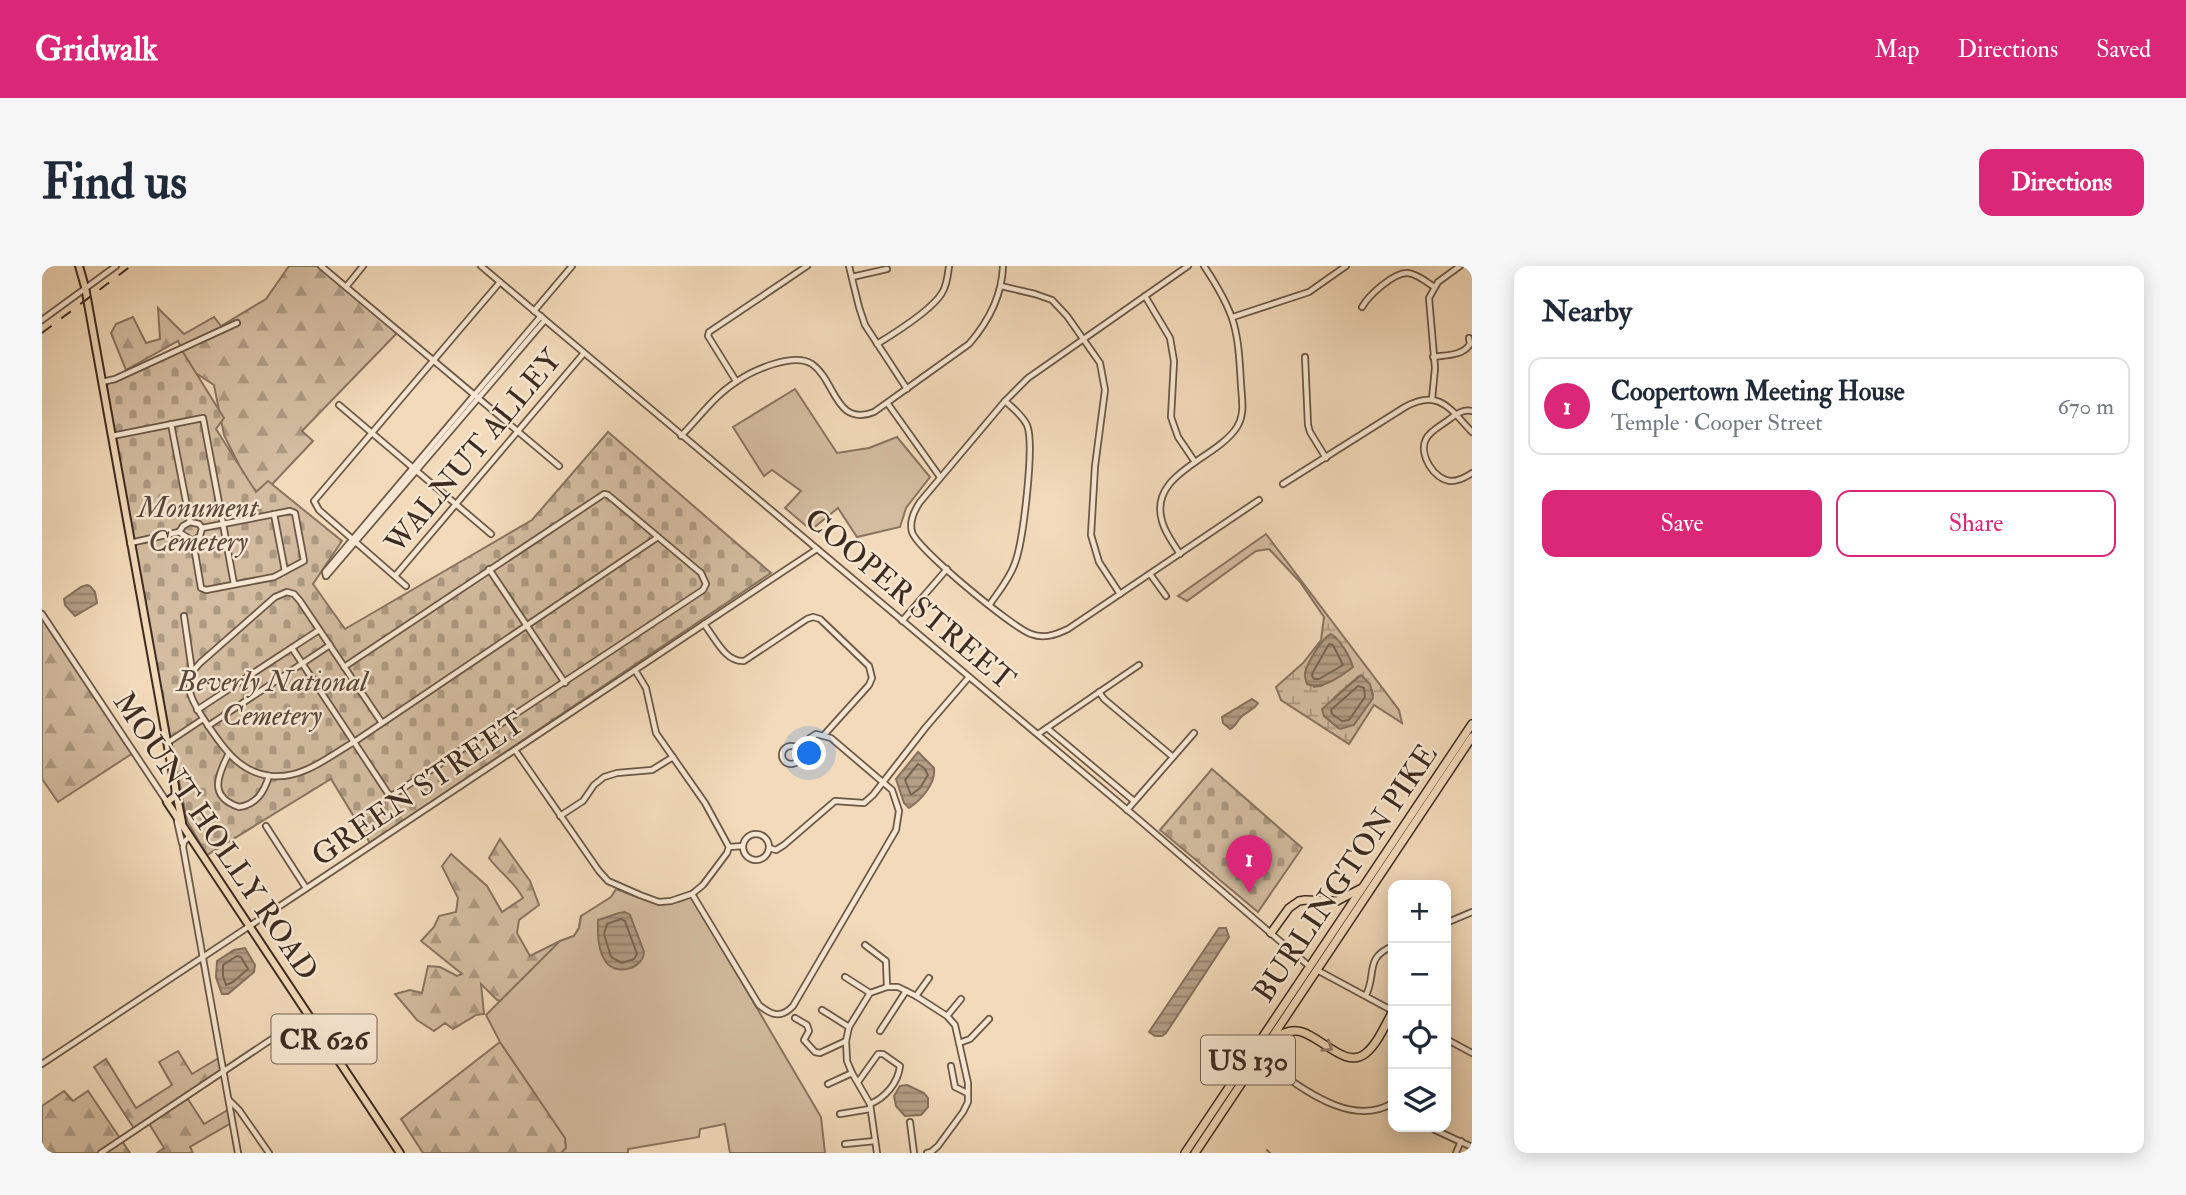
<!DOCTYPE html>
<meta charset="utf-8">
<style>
body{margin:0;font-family:"IM FELL Double Pica",serif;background:#f6f6f7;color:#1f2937}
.controls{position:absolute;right:21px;bottom:21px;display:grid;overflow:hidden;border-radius:14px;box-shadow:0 4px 18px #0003}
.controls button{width:63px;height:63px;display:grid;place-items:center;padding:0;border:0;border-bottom:2px solid #e0e1e3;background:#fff;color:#1f2937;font:35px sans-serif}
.you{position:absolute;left:768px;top:488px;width:24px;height:24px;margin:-18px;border:5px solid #fff;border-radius:50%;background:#1a73e8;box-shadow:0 0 0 10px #1a73e833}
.badge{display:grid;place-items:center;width:46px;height:46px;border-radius:50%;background:#db2777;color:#fff;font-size:23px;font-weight:700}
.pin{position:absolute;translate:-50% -58px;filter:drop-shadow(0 2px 4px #0008)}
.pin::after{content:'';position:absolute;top:37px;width:24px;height:21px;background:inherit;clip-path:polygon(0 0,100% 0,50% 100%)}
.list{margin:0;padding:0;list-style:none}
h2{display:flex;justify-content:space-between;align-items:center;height:91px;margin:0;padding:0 28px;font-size:30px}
h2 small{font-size:23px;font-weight:400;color:#747a83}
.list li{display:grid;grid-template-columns:46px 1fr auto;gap:21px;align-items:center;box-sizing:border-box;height:98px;margin:0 14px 14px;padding:0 14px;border:2px solid #e0e1e3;border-radius:14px}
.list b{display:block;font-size:26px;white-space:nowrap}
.list p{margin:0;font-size:23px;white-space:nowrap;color:#747a83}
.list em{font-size:23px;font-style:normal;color:#747a83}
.actions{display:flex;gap:14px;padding:21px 28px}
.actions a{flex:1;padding:16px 0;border:2px solid #db2777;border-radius:14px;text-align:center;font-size:24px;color:#db2777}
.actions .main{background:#db2777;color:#fff}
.icon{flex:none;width:38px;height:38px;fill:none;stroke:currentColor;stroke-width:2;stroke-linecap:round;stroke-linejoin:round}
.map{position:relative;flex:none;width:1430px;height:887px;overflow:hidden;border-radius:14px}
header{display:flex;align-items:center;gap:42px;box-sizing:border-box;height:98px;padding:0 35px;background:#db2777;color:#fff}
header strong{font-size:33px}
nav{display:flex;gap:38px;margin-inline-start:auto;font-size:24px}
.intro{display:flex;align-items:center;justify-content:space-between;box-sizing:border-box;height:168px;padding:0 42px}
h1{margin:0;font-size:49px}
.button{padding:18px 32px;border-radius:14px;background:#db2777;color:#fff;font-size:24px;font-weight:700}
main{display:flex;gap:42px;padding:0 42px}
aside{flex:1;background:#fff;border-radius:14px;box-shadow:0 4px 18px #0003}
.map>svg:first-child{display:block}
</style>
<header>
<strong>Gridwalk</strong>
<nav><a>Map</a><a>Directions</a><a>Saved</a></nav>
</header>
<div class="intro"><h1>Find us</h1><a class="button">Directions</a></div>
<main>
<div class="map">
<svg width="1430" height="887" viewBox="0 0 1430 887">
<defs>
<pattern id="forest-firs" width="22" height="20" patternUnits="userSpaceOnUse" patternTransform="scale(1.75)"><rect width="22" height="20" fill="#d3bca0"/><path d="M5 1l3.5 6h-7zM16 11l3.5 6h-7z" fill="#ac9982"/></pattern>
<pattern id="wetland-marsh" width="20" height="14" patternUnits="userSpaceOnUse" patternTransform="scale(1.75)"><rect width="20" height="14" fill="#d3bca0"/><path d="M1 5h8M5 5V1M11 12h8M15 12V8" fill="none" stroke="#ac9982"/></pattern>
<pattern id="cemetery-stones" width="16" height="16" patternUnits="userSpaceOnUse" patternTransform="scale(1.75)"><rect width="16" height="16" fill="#d3bca0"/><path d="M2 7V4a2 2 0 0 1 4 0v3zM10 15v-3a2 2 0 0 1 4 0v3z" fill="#ac9982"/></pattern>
<pattern id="water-rules" width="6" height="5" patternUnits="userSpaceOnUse" patternTransform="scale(1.75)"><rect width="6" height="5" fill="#b49e86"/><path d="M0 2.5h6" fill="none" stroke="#94816d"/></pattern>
</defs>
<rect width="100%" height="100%" fill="#f2daba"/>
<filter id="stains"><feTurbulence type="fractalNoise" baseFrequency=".00286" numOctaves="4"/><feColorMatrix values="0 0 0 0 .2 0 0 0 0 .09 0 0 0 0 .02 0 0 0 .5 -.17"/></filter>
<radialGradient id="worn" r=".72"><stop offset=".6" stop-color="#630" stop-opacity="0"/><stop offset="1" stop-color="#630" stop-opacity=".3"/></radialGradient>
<g fill="url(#forest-firs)" stroke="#887460" stroke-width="2">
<path d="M 247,0 L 278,0 L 356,66 L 260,165 L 271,175 L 219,230 L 205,215 L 182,169 L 172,119 L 149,104 L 136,75 L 84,104 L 69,67 L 74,58 L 91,51 L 104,77 L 118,73 L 116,42 L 142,68 L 172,51 L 179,60 L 224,33 Z"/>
<path d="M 0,349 L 91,487 L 16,536 L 0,513 Z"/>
<path d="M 458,573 L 488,615 L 497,639 L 477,654 L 475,667 L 488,690 L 518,675 L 532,670 L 537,662 L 539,650 L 576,643 L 574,623 L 598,633 L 620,638 L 464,737 L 455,734 L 439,718 L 442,748 L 434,749 L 411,763 L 403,757 L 392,765 L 375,754 L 353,728 L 368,724 L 380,727 L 386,700 L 398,701 L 415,710 L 420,708 L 379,675 L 392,661 L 397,650 L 414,646 L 416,632 L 400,600 L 409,588 L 445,620 L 460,646 L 481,632 C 473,616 458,607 447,592 Z"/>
<path d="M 458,776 L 523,872 L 524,882 L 519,887 L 381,887 L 359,853 Z"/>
<path d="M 136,785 L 150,808 L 180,790 L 183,803 L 144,830 L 162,858 L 189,842 L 191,856 L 148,881 L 151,887 L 115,887 L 122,882 L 106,856 L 93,864 L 52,801 L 64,793 L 94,842 L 130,819 L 117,796 Z"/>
<path d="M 22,825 L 31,835 L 46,825 L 88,887 L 0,887 L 0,840 Z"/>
</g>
<path fill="url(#wetland-marsh)" stroke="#887460" stroke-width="2" fill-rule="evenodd" d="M 1224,268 L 1357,444 L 1360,457 L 1332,439 L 1307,478 L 1239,434 L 1234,421 L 1261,397 L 1279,374 L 1282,351 L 1258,316 L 1227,283 L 1214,285 L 1145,335 L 1136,330 ZM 1278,377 L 1310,401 L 1279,420 L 1272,421 L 1264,403 ZM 1317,410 L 1330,424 L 1331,429 L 1296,462 L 1282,450 L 1292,432 Z"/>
<g fill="url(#cemetery-stones)" stroke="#887460" stroke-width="2">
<path d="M 139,83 L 182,152 L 174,163 L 214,226 L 226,215 L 300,275 L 271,318 L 303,363 L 490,254 L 566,166 L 729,307 L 328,577 L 289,513 L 165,589 L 145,555 L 102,337 L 63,116 Z"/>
<path d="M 1170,503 L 1260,582 L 1216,646 L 1118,564 Z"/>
</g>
<g fill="#d3bca0" stroke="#887460" stroke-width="2">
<path d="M 753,123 L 795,187 L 827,182 L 855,171 L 888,211 L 864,242 L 858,261 L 815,271 L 796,242 L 769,264 L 743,242 L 759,225 L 730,204 L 722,210 L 691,161 Z"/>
<path d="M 574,623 C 597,632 627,646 649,630 L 779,851 L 783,887 L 688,887 L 683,858 L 658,863 L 657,871 L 586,883 L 586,887 L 519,887 L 524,882 L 523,872 L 458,776 L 444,749 L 518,675 L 532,670 L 537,662 L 539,650 L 569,631 Z"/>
</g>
<g fill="url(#water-rules)" stroke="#84705d" stroke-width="2">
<path d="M 45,319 L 48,320 L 53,326 L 55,337 L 33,350 L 23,339 L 22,333 L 39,321 Z"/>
<path d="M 1289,368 C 1298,373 1308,391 1311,401 C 1298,411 1280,424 1265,418 C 1264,413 1262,411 1263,407 C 1265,397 1280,372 1289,368 Z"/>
<path d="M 1319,409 L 1328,418 L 1331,432 L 1312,459 L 1298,463 L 1282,450 L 1280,443 Z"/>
<path d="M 1210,433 L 1216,437 C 1212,444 1205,445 1199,451 C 1194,456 1195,460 1188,463 L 1181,457 L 1180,451 Z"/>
<path d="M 876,486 L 892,502 C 894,518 879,534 867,542 L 862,537 L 854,513 Z"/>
<path d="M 577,647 L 583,646 L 588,649 L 602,686 C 601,703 574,710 564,696 C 555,683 556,667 556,654 Z"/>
<path d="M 1177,662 L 1184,662 L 1187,671 L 1124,767 L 1120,770 L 1113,770 L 1107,766 Z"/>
<path d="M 203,682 L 213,699 L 212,706 L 186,728 L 180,728 L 174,711 L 175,695 L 192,684 Z"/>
<path d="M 865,819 L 882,827 L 886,832 L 886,841 L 879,849 L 863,850 L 854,840 L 852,830 L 858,820 Z"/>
</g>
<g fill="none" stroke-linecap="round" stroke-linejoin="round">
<g stroke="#786453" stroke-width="2">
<path d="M 1287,378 L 1291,379 L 1301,399 L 1277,413 L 1272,413 L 1270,410 L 1271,406 Z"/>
<path d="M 1316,420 L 1322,422 L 1323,431 L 1307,454 L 1300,455 L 1290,448 L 1289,444 Z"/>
<path d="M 876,498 L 882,502 L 886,509 L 878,522 L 869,529 L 863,514 Z"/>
<path d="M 579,653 L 583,655 L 595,688 L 592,693 L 580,697 L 569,691 L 562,668 L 565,658 Z"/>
<path d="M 195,690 L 199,691 L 206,703 L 191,716 L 184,719 L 181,710 L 181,699 Z"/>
</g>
<path stroke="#84705d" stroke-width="2" d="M 1225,884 L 1228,887"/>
<g stroke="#6a5746" stroke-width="8">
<g id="minor">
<path d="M 279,0 L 517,200"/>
<path d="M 439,0 L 1095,552 L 1267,700"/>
<path d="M 807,0 L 817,41 L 823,59 L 865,123"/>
<path d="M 1146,0 L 986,112 L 963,135 L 878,236 C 872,245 867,255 870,266 C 875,283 971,362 989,368 C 1002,373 1013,369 1026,363 L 1217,234"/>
<path d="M 810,11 L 845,3"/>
<path d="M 959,20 L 993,28 L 1010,34 L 1025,50 L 1058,97 L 1063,124 L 1053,200 L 1049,269 L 1057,296 L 1078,328"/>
<path d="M 304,21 L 321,0"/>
<path d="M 1103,30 L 1128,72 L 1132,95 L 1129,151 L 1136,171 L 1153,196"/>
<path d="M 1320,41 C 1327,29 1352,6 1366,7 C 1375,8 1385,16 1392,21"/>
<path d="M 492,45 L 530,0"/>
<path d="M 1191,51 L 1267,26 L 1304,0"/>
<path d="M 0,54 L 74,0"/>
<path d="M 835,78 C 853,67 890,44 900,27 C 905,19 906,9 907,0"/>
<path d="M 1263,91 L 1266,159 L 1268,166 L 1284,192"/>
<path d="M 1391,91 C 1404,89 1421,90 1428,78 L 1427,72"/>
<path d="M 694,115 L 666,70 L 667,66 L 765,0"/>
<path d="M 60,116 L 73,113 L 195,57"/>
<path d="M 1390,133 L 1393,102 L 1387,32 L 1396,16 L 1418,0"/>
<path d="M 846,138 L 898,211"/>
<path d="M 297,139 L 449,268"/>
<path d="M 1430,145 C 1420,143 1413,149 1405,155 C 1398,160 1388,165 1384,173 C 1376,188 1392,214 1409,215 C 1417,215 1424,211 1430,207"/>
<path d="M 129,158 L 148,256"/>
<path d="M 70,170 L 161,152 L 181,258 L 160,262 L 157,258 L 148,256 L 141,260 L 137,266 L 151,275 L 158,270 L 160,262"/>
<path d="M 639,170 C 657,152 673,129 694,116 C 711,104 752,86 770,98 C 794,115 793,161 832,146 L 927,78 C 947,55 960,30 961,0"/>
<path d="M 1241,218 L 1363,141 C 1397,122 1408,143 1430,166"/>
<path d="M 232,248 L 243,305"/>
<path d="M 151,275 L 159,322 L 164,324 L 232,311 L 262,295 L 253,247 L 248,245 L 181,258 L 192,318"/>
<path d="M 88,277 L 137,266"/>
<path d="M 1138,288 C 1131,277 1123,267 1120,255 C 1106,207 1175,193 1195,161 C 1203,148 1200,134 1199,119 C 1196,63 1194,48 1162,0"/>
<path d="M 447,303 L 523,417"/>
<path d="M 1108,308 L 1124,330"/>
<path d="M 285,309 L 503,54"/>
<path d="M 284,310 L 283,306 L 499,50"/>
<path d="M 353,310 L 542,87"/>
<path d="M 364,320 L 277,244 L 272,235 L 458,16"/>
<path d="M 948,338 C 957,325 968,312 973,297 C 981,276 993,178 985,159 C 980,149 971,142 963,135"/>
<path d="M 0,348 L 125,536"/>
<path d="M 142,350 L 150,405"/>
<path d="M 860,355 L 905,303"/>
<path d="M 662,358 C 673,372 683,396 702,395 L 765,353 L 771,351 L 778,353 L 827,400 L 830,412 L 827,419 L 782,469"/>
<path d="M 250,382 L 345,526 L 349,530 L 351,529 L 661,324 L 664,318 L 659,307 L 566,229 L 562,228 L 302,401"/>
<path d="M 1057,426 L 1062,433 L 1131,491"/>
<path d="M 155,444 L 277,364"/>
<path d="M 340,457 L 258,335 L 252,328 L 245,326 L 233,331 L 158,397 C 137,418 151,437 165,458 C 181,482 198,507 229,510 C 261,513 286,491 312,476 L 616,271"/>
<path d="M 166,460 L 288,379"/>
<path d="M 1005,462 L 1092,535"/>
<path d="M 996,468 L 1097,399"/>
<path d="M 125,477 L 161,453"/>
<circle cx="749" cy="489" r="9"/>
<path d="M 473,484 L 557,605 L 566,615 L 598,629 L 617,636 L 629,635 L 650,628 L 661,619 L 685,587 L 687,581 L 663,537 L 614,467 L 604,422 L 593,404"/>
<path d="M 186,489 C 175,511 167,531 197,541 C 215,538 222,526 227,510"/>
<path d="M 1085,544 L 1152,467"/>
<path d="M 518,550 L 541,535 L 552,519 L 562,511 L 575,507 L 610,504 L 631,491"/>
<path d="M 135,555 L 140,577"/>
<path d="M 224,560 L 264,622"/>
<circle cx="714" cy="581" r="13"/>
<path d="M 148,570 L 142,576 L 141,581 L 196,887"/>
<path d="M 687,581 L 701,580"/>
<path d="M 727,582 L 734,584 L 742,579 L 793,535 L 822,537 L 831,529 L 884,461 L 927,411"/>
<path d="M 650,628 L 717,739 C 729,749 739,753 751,740 L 854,564 L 857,545 L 850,524 L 789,472 L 774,468 L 754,481"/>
<path d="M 1404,657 L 1430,646"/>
<path d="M 823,679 L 844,695 L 845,721"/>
<path d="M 1275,704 L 1351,745"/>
<path d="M 803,711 L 828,727"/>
<path d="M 1324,729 C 1335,707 1322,692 1351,680"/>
<path d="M 874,730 L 887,712"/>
<path d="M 780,744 L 807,761"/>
<path d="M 905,750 L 919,733"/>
<path d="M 753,752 L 765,759 L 767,765 L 762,774 L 773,786 L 778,787 L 804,775"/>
<path d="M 838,765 L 864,725"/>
<path d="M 1404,773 L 1430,787"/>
<path d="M 917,777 L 928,773 L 947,753"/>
<path d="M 1216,792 C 1254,816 1305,864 1351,837"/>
<path d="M 0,798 L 775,283"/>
<path d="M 909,800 L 913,821 L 925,827"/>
<path d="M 816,816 L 836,788 L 841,788 L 858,800 C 856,817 843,832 828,838"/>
<path d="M 786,818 L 810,807"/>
<path d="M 187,834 L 197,844 L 227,887"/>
<path d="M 798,848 L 828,843"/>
<path d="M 868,856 L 872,887"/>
<path d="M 1393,864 L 1430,881"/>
<path d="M 803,878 L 833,875"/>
<path d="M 59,887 L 266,749"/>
<path d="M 835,887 L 828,838 L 810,807 L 805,795 L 804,775 L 807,761 L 828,727 L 845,721 L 856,721 L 874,730 L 905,750 L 913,759 L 926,817 L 926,836 L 921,846 L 896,880 L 889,886 L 885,887"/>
<path d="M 1414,887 L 1419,875"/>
</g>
</g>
<g stroke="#3c2b20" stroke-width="10">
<g id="major">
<path d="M 37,0 L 43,21 L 133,520 L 134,529 L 125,536 L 358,887"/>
<path d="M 134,526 L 140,556"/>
</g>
</g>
<g stroke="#3c2b20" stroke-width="10">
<g id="highway">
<path d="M 1229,667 L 1247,642 L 1257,635 L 1263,634 L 1295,635 L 1318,623"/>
<path d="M 1229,773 C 1237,769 1246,764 1255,765 C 1277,767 1303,805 1324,787 C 1336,777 1343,759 1351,745"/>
<path d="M 1143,887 L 1430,458"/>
<path d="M 1153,887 L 1430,471"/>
</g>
</g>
<use href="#minor" stroke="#f7e7d2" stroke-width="4.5"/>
<use href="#major" stroke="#f2daba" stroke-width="6"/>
<use href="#highway" stroke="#f2daba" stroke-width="7"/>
<path stroke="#3c2b20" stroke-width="2" stroke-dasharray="12 12" stroke-linecap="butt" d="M 0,67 L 89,0"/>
</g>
<defs><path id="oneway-chevron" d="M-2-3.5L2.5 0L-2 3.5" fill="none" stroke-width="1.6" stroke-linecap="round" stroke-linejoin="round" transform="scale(1.75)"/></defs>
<use stroke="#97826d" href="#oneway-chevron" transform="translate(1286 781) rotate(33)"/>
<g text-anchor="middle" stroke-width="5" stroke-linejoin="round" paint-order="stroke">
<g fill="#f7e7d2" stroke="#746355" stroke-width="2">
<rect x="229.5" y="748.5" width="105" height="49" rx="5"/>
<rect x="1159" y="769.5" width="94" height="49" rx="5"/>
</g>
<g font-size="28" font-weight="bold" fill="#3c2b20">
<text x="282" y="783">CR 626</text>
<text x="1206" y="804">US 130</text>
</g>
<g font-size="30" fill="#3c2b20" stroke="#f7e7d2">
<text transform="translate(431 185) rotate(-50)" y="10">WALNUT ALLEY</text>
<text transform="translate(868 333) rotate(40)" y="10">COOPER STREET</text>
<text transform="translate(376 523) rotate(-34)" y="10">GREEN STREET</text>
<text transform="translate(174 570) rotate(56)" y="10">MOUNT HOLLY ROAD</text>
<text transform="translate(1303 607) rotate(-56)" y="10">BURLINGTON PIKE</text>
</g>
<g font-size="30" font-style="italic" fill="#5a483a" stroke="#f7e7d2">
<text x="156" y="251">Monument<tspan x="156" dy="34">Cemetery</tspan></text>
<text x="230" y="425">Beverly National<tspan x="230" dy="34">Cemetery</tspan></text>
</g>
</g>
<rect width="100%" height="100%" filter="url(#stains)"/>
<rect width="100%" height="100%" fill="url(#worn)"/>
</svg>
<div class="controls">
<button>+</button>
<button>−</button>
<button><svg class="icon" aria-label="locate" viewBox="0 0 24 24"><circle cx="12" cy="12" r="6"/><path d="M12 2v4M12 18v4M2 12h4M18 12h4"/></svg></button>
<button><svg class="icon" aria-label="layers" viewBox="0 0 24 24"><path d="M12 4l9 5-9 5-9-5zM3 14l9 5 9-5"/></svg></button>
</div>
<div class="you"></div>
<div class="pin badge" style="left:1207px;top:627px">1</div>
</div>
<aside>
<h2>Nearby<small></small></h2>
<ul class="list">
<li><span class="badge">1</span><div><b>Coopertown Meeting House</b><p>Temple · Cooper Street</p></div><em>670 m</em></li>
</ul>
<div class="actions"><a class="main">Save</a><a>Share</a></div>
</aside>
</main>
